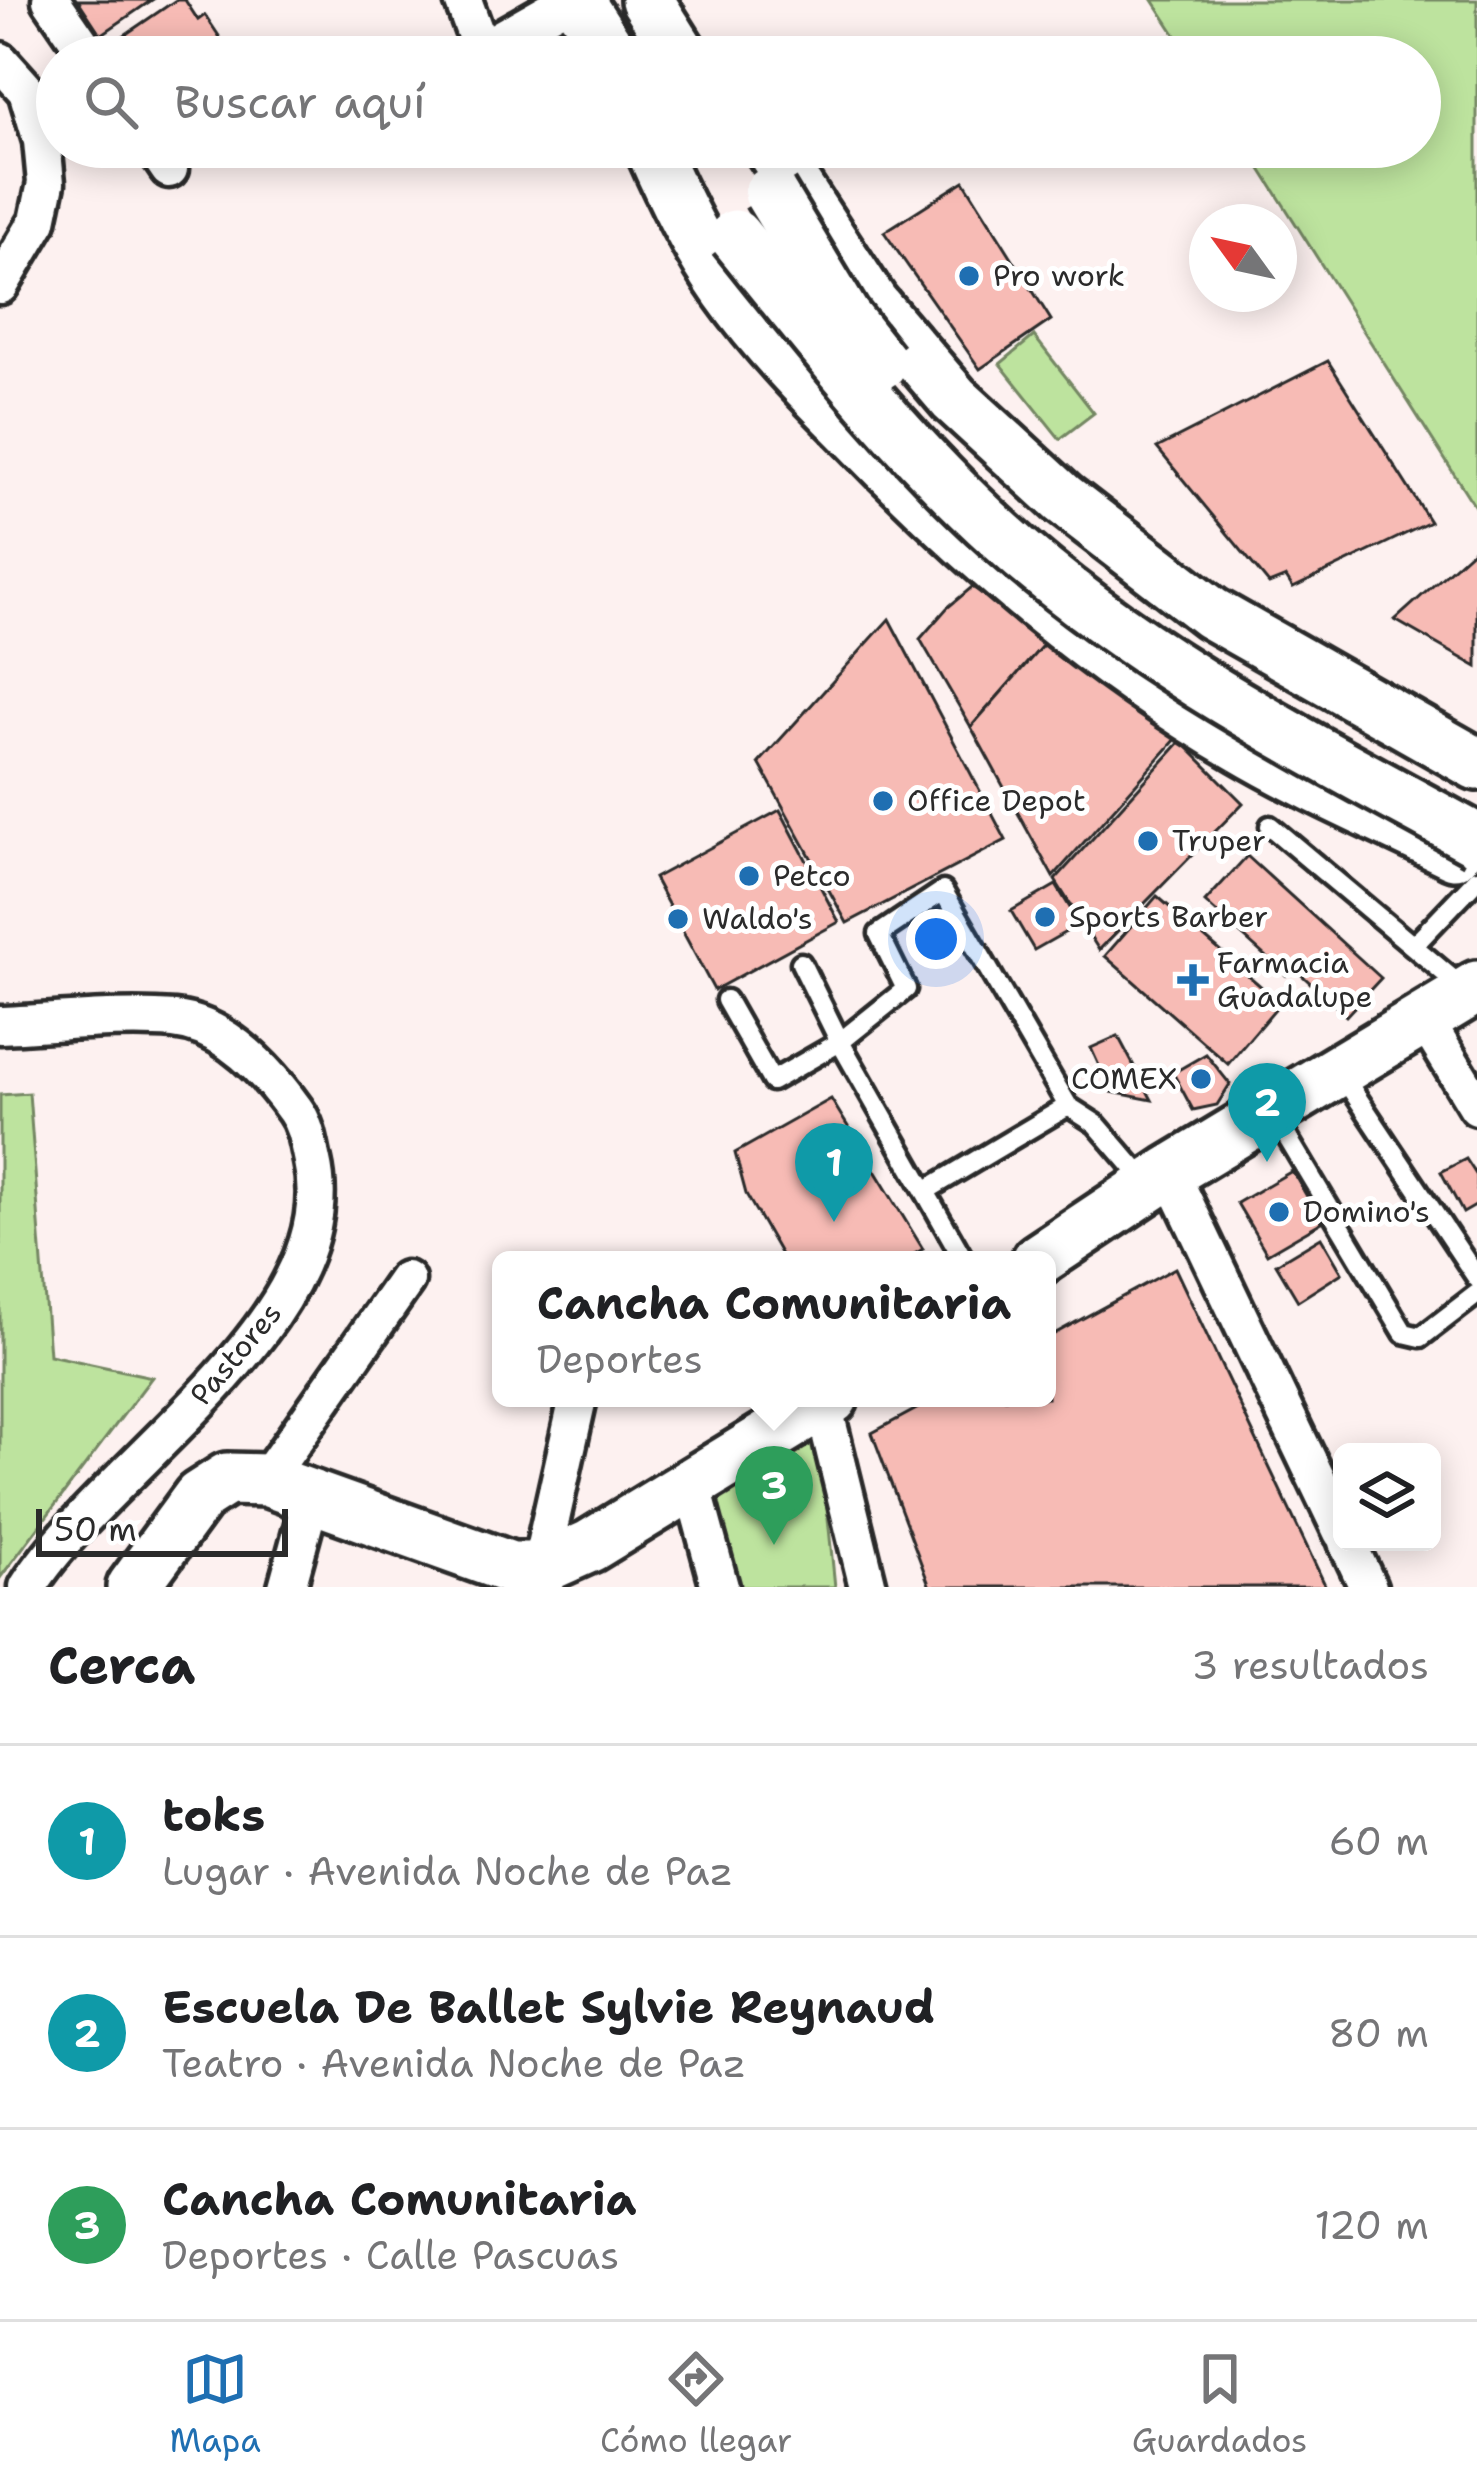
<!DOCTYPE html>
<html lang="es">
<meta charset="utf-8">
<style>
body{margin:0;font-family:"Shantell Sans",sans-serif;background:#f6f6f6;color:#202124}
.controls{position:absolute;right:36px;bottom:36px;display:grid;overflow:hidden;border-radius:18px;box-shadow:0 6px 30px #0003}
.controls button{width:108px;height:108px;display:grid;place-items:center;padding:0;border:0;border-bottom:3px solid #e0e0e0;background:#fff;color:#202124;font:60px sans-serif}
.compass{position:absolute;left:1189px;top:204px;width:108px;height:108px;border-radius:50%;background:#fff;box-shadow:0 6px 30px #0003;rotate:303deg}
.scale{position:absolute;left:36px;bottom:30px;width:252px;box-sizing:border-box;padding-left:12px;border:6px solid #2b2b2b;border-top:0;font-size:33px;line-height:42px;white-space:nowrap;color:#2b2b2b;-webkit-text-stroke:9px #fff;paint-order:stroke}
.you{position:absolute;left:936px;top:939px;width:42px;height:42px;margin:-30px;border:9px solid #fff;border-radius:50%;background:#1a73e8;box-shadow:0 0 0 18px #1a73e833}
.badge{display:grid;place-items:center;width:78px;height:78px;border-radius:50%;background:#1f6fb2;color:#fff;font-size:39px;font-weight:700}
.pin{position:absolute;translate:-50% -99px;filter:drop-shadow(0 3px 6px #0008)}
.pin::after{content:'';position:absolute;top:63px;width:42px;height:36px;background:inherit;clip-path:polygon(0 0,100% 0,50% 100%)}
.popup{position:absolute;left:492px;top:1251px;width:564px;height:156px;box-sizing:border-box;display:grid;place-content:center;border-radius:18px;background:#fff;filter:drop-shadow(0 3px 9px #0005);font-size:39px;white-space:nowrap;color:#757577}
.popup b{font-size:45px;color:#202124}
.popup::after{content:'';position:absolute;left:50%;top:100%;margin-left:-24px;border:24px solid transparent;border-top-color:#fff}
.list{margin:0;padding:0;list-style:none}
h2{display:flex;justify-content:space-between;align-items:center;height:156px;margin:0;padding:0 48px;font-size:51px}
h2 small{font-size:39px;font-weight:400;color:#757577}
.list li{display:grid;grid-template-columns:78px 1fr auto;gap:36px;align-items:center;box-sizing:border-box;height:192px;padding:0 48px;border-top:3px solid #e0e0e0}
.list b{display:block;font-size:45px;white-space:nowrap}
.list p{margin:0;font-size:39px;white-space:nowrap;color:#757577}
.list em{font-size:39px;font-style:normal;color:#757577}
.icon{flex:none;width:66px;height:66px;fill:none;stroke:currentColor;stroke-width:2;stroke-linecap:round;stroke-linejoin:round}
.map{position:relative;flex:none;width:1477px;height:1587px;overflow:hidden}
.search{position:absolute;background:#fff;box-shadow:0 6px 30px #0003;left:36px;right:36px;top:36px;height:132px;display:flex;align-items:center;gap:30px;box-sizing:border-box;padding:0 42px;border-radius:66px;color:#757577;font-size:45px}
.sheet{height:732px;background:#fff}
nav{display:flex;justify-content:space-around;align-items:center;box-sizing:border-box;height:168px;border-top:3px solid #e0e0e0;background:#fff;font-size:33px;color:#757577}
nav a{display:grid;justify-items:center;gap:6px}
nav .on{color:#1f6fb2}
.map>svg:first-child{display:block}
</style>
<div class="map">
<svg width="1477" height="1587" viewBox="0 0 1477 1587">
<rect width="100%" height="100%" fill="#fdf1f0"/>
<filter id="ink" filterUnits="userSpaceOnUse"><feTurbulence type="fractalNoise" baseFrequency=".00833" numOctaves="2"/><feDisplacementMap in="SourceGraphic" scale="24" xChannelSelector="R" yChannelSelector="G"/><feConvolveMatrix kernelMatrix="1 2 1 2 8 2 1 2 1" color-interpolation-filters="sRGB"/></filter>
<g filter="url(#ink)">
<g fill="#bde39e" stroke="#748764" stroke-width="3">
<path d="M 1153,0 L 1477,0 L 1477,510 L 1247,147 L 1420,147 L 1420,57 L 1190,57 Z"/>
<path d="M 1034,336 L 1094,413 L 1060,439 L 1000,364 Z"/>
<path d="M 29,1093 L 49,1355 L 152,1377 L 0,1578 L 0,1095 Z"/>
<path d="M 820,1439 L 835,1587 L 730,1587 L 705,1502 Z"/>
</g>
<g fill="#f7bbb5" stroke="#2b2b2b" stroke-width="3">
<path d="M 78,0 L 152,0 L 101,35 Z"/>
<path d="M 176,0 L 185,0 L 198,20 L 205,15 L 225,45 L 207,57 L 118,57 L 110,45 Z"/>
<path d="M 964,181 L 1051,320 L 980,369 L 884,232 Z"/>
<path d="M 1328,361 L 1430,522 L 1293,588 L 1286,577 L 1269,584 L 1157,448 Z"/>
<path d="M 1476,547 L 1477,548 L 1477,667 L 1395,620 Z"/>
<path d="M 972,587 L 1050,637 L 971,727 L 920,639 L 947,608 Z"/>
<path d="M 889,619 L 1006,840 L 847,923 L 759,763 Z"/>
<path d="M 1050,637 L 1177,738 L 1053,877 L 971,727 Z"/>
<path d="M 1181,741 L 1243,803 L 1099,950 L 1055,880 Z"/>
<path d="M 780,810 L 839,922 L 714,990 L 654,878 Z"/>
<path d="M 1247,856 L 1381,978 L 1346,1016 L 1293,967 L 1286,975 L 1205,902 Z"/>
<path d="M 1056,885 L 1080,924 L 1034,950 L 1011,911 Z"/>
<path d="M 1157,896 L 1280,1003 L 1228,1064 L 1105,956 Z"/>
<path d="M 1118,1036 L 1152,1100 L 1111,1092 L 1091,1048 Z"/>
<path d="M 1206,1054 L 1230,1084 L 1217,1105 L 1193,1110 L 1173,1073 Z"/>
<path d="M 831,1099 L 923,1249 L 904,1260 L 784,1260 L 746,1194 L 735,1153 Z"/>
<path d="M 1466,1159 L 1477,1176 L 1477,1205 L 1463,1213 L 1441,1172 Z"/>
<path d="M 1292,1171 L 1322,1222 L 1267,1254 L 1237,1203 Z"/>
<path d="M 1321,1237 L 1342,1273 L 1298,1301 L 1276,1264 Z"/>
<path d="M 1175,1268 L 1326,1587 L 930,1587 L 872,1433 L 937,1398 L 1047,1398 L 1047,1338 Z"/>
</g>
<g fill="none" stroke-linecap="round" stroke-linejoin="round">
<g stroke="#2b2b2b" stroke-width="27">
<g id="lane">
<path d="M 1270,826 L 1464,989"/>
<path d="M 1414,945 L 1477,879"/>
<path d="M 726,1000 L 772,1081 L 840,1042 L 801,963"/>
<path d="M 1340,1072 L 1477,1278"/>
<path d="M 1274,1115 L 1404,1333 L 1421,1337 L 1477,1294"/>
<path d="M 925,1191 L 1068,1106"/>
<path d="M 964,1260 L 840,1042 L 906,989 L 879,934 L 943,891 L 1068,1106 L 1096,1124 L 1146,1182"/>
</g>
</g>
<g stroke="#2b2b2b" stroke-width="45">
<g id="street">
<path d="M 51,0 L 90,57"/>
<path d="M 463,0 L 484,57"/>
<path d="M 481,50 L 569,0"/>
<path d="M 0,61 L 27,91 L 42,141 L 46,183 L 38,221 L 0,285"/>
<path d="M 154,147 L 169,169"/>
<path d="M 1424,1019 L 1477,1106"/>
<path d="M 0,1025 C 54,1023 121,1015 174,1020 C 225,1025 267,1071 295,1110 C 306,1125 308,1143 312,1161 C 349,1319 103,1466 28,1587"/>
<path d="M 1170,1172 L 1342,1532"/>
<path d="M 823,1404 L 868,1587"/>
<path d="M 266,1480 L 406,1280"/>
<path d="M 692,1484 L 720,1587"/>
<path d="M 1347,1542 L 1368,1587"/>
<path d="M 537,1582 L 578,1398"/>
<path d="M 287,1587 L 312,1495"/>
</g>
</g>
<g stroke="#2b2b2b" stroke-width="60">
<g id="secondary">
<path d="M 577,0 L 614,57"/>
<path d="M 647,0 L 683,57"/>
<path d="M 651,147 C 673,197 697,247 728,291 C 764,342 811,390 855,434 C 971,554 1097,663 1242,747 C 1310,787 1383,818 1454,853"/>
<path d="M 770,147 L 872,303 L 954,399 L 1063,499 L 1211,613 L 1477,764"/>
<path d="M 1038,1260 L 1170,1172 L 1477,987"/>
<path d="M 133,1587 L 199,1497 L 227,1479 L 266,1480 L 511,1568 L 541,1568 L 590,1546 L 832,1398"/>
</g>
</g>
<use href="#lane" stroke="#fff" stroke-width="18"/>
<use href="#street" stroke="#fff" stroke-width="36"/>
<use href="#secondary" stroke="#fff" stroke-width="51"/>
<g stroke="#2b2b2b" stroke-width="60" stroke-linecap="butt">
<g id="secondary-bridge">
<path d="M 770,193 L 844,316 L 881,363"/>
<path d="M 735,236 C 819,340 901,446 1001,536 C 1142,664 1312,749 1477,840"/>
</g>
</g>
<use href="#secondary-bridge" stroke="#fff" stroke-width="51"/>
</g>
</g>
<g fill="#1f6fb2" stroke="#fff" stroke-width="4.5">
<circle cx="969" cy="276" r="12"/>
<circle cx="883" cy="801" r="12"/>
<circle cx="1148" cy="841" r="12"/>
<circle cx="749" cy="876" r="12"/>
<circle cx="1045" cy="917" r="12"/>
<circle cx="678" cy="919" r="12"/>
<path d="M1187 962h12v12h12v12h-12v12h-12v-12h-12v-12h12z"/>
<circle cx="1201" cy="1079" r="12"/>
<circle cx="1279" cy="1212" r="12"/>
</g>
<g text-anchor="middle" stroke-width="10" stroke-linejoin="round" paint-order="stroke">
<g font-size="30" fill="#2b2b2b" stroke="#fff" text-anchor="start">
<text x="993" y="286">Pro work</text>
<text x="907" y="811">Office Depot</text>
<text x="1172" y="851">Truper</text>
<text x="773" y="886">Petco</text>
<text x="1069" y="927">Sports Barber</text>
<text x="702" y="929">Waldo's</text>
<text x="1217" y="973">Farmacia<tspan x="1217" dy="34">Guadalupe</tspan></text>
<text x="1177" y="1089" text-anchor="end">COMEX</text>
<text x="1303" y="1222">Domino's</text>
</g>
<g font-size="30" fill="#2b2b2b" stroke="#fff">
<text transform="translate(236 1354) rotate(-50)" y="10">Pastores</text>
</g>
</g>
</svg>
<div class="controls">
<button><svg class="icon" aria-label="layers" viewBox="0 0 24 24"><path d="M12 4l9 5-9 5-9-5zM3 14l9 5 9-5"/></svg></button>
</div>
<svg class="compass" viewBox="-18 -18 36 36"><path d="M0-13l5 13h-10z" fill="#e53935"/><path d="M0 13l5-13h-10z" fill="#757577"/></svg>
<div class="scale">50 m</div>
<div class="you"></div>
<div class="pin badge" style="left:834px;top:1222px;background:#0f9aa8">1</div>
<div class="pin badge" style="left:1267px;top:1162px;background:#0f9aa8">2</div>
<div class="pin badge" style="left:774px;top:1545px;background:#2e9e5b">3</div>
<div class="popup"><b>Cancha Comunitaria</b>Deportes</div>
<div class="search"><svg class="icon" aria-label="search" viewBox="0 0 24 24"><circle cx="10" cy="10" r="6"/><path d="M15 15l6 6"/></svg>Buscar aquí</div>
</div>
<section class="sheet">
<h2>Cerca<small>3 resultados</small></h2>
<ul class="list">
<li><span class="badge" style="background:#0f9aa8">1</span><div><b>toks</b><p>Lugar · Avenida Noche de Paz</p></div><em>60 m</em></li>
<li><span class="badge" style="background:#0f9aa8">2</span><div><b>Escuela De Ballet Sylvie Reynaud</b><p>Teatro · Avenida Noche de Paz</p></div><em>80 m</em></li>
<li><span class="badge" style="background:#2e9e5b">3</span><div><b>Cancha Comunitaria</b><p>Deportes · Calle Pascuas</p></div><em>120 m</em></li>
</ul>
</section>
<nav>
<a class="on"><svg class="icon" aria-label="map" viewBox="0 0 24 24"><path d="M3 6l6-2 6 2 6-2v14l-6 2-6-2-6 2zM9 4v14M15 6v14"/></svg>Mapa</a>
<a><svg class="icon" aria-label="directions" viewBox="0 0 24 24"><path d="M12 3l9 9-9 9-9-9zM9 14v-3h6M13 9l2 2-2 2"/></svg>Cómo llegar</a>
<a><svg class="icon" aria-label="saved" viewBox="0 0 24 24"><path d="M7 4h10v16l-5-4-5 4z"/></svg>Guardados</a>
</nav>
